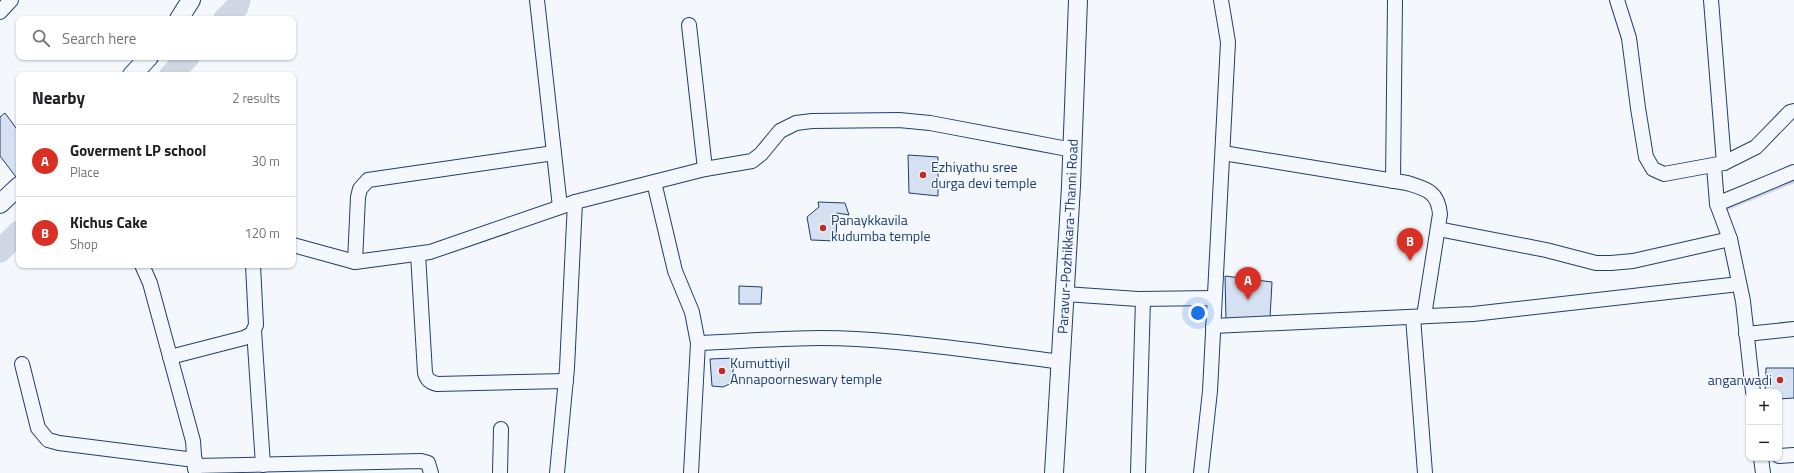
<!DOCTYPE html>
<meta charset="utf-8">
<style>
body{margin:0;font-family:"Titillium Web",sans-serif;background:#f6f6f6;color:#202124}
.controls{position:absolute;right:12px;bottom:12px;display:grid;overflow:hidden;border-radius:8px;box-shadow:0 1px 3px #0004}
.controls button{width:36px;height:36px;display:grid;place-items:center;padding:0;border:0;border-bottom:1px solid #e0e0e0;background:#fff;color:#202124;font:20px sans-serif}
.you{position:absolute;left:1198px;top:313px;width:14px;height:14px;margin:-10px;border:3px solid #fff;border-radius:50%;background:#1a73e8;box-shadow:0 0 0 6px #1a73e833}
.badge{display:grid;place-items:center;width:26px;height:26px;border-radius:50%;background:#d93025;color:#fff;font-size:13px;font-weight:700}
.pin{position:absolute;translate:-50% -33px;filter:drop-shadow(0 1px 2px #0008)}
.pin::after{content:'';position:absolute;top:21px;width:14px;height:12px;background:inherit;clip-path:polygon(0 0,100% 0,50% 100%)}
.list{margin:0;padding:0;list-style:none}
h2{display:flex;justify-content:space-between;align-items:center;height:52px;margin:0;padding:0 16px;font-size:17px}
h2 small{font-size:13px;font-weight:400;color:#757577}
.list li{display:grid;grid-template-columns:26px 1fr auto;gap:12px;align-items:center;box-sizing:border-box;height:72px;padding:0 16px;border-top:1px solid #e0e0e0}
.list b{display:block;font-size:15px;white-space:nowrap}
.list p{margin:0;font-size:13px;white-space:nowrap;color:#757577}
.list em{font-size:13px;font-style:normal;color:#757577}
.icon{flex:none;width:22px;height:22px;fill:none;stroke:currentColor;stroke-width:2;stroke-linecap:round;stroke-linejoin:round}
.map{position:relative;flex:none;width:1794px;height:473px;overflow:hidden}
.search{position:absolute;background:#fff;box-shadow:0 1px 3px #0004;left:16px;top:16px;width:280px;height:44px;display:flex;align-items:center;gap:10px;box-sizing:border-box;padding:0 14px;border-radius:8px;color:#757577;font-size:15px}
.panel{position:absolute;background:#fff;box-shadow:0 1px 3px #0004;left:16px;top:72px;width:280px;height:196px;border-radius:8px}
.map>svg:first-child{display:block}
</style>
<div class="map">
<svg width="1794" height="473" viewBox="0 0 1794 473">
<rect width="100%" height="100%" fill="#f4f7fb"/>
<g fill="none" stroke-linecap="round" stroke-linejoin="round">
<path stroke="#cfd7e4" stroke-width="4" d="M 1728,208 L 1794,181"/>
<g stroke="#cfd7e4" stroke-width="23">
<path d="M 225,19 L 237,7 L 239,0"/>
<path d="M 171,75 L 188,57"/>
<path d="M 0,251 L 19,232"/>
</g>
</g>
<g fill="#d5e0f0" stroke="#1d3f73">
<path d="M 5,113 L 19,132 L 19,175 L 16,177 L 0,156 L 0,117 Z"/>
<path d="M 908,155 L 938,157 L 938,196 L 909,193 Z"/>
<path d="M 818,202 L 845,203 L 849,215 L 837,213 L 836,241 L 811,240 L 807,217 L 819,207 Z"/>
<path d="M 1225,276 L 1272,282 L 1270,318 L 1226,320 Z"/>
<path d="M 739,286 L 762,287 L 761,304 L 739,304 Z"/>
<path d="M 734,358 L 732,383 L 723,387 L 712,386 L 710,359 Z"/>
<path d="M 1766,368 L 1794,368 L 1794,398 L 1779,399 L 1779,392 L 1765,392 Z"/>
</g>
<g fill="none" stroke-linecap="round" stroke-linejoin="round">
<g stroke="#1d3f73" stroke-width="16">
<g id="minor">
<path d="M 537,0 L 560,207"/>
<path d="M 1617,0 L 1629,38 L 1638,108 L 1646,157 L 1653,169 L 1664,174 L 1724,163 L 1756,147 L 1790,112 L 1794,111"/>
<path d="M 1711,0 L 1724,163"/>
<path d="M 0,12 L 11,0"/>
<path d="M 689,25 L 705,169"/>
<path d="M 1223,153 L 1407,183 C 1426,189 1438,191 1440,214 L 1424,316"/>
<path d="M 1714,166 L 1717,204 L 1730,239 L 1743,301 L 1753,392"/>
<path d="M 1393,181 L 1395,0"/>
<path d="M 654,182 L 675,271 L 692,312 L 698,343 L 691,473"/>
<path d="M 1717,204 L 1794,172"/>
<path d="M 1438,229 L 1546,250 L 1596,263 L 1611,263 L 1633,261 L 1730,239"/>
<path d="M 293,245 L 355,262 L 430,252 L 575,202 L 705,169 L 752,161 L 761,154 L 780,131 L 796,123 L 812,121 L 899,120 L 930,123 L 1073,150"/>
<path d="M 418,254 L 425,373 C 427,380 430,382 437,384 L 566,381"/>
<path d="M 355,262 L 358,197 L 360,189 L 368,180 L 554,153"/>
<path d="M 142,265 L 150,283 L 193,441 L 195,469"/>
<path d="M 1065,294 L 1138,299 L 1214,298"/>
<path d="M 1413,317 L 1425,473"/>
<path d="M 1213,326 L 1473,314 L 1739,284"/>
<path d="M 254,330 L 263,465"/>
<path d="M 1746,334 L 1794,329"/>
<path d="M 698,343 C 750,341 803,336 856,339 C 924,343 992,353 1061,362"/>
<path d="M 170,357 L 244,338 L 252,334 L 256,325 L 253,265"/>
<path d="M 22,364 L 38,428 L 48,440 L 59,443 L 195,460"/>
<path d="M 1779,456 L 1794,455"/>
<path d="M 1761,458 L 1763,473"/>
<path d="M 195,466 L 421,461 L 428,463 L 431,473"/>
<path d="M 500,473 L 501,429"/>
<path d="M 557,473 L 567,368 L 575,202"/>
<path d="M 1138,473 L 1143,299"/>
<path d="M 1201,473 L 1210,391 L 1228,42 L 1221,0"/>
</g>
</g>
<g stroke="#1d3f73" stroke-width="20">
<g id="major">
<path d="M 179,19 L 191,0"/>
<path d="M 132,75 L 149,57"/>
<path d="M 0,204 L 19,186"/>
<path id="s1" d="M 1054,473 L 1071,186 L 1078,0"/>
</g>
</g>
<use href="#minor" stroke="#f4f7fb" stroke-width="14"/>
<use href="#major" stroke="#f4f7fb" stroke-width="18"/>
</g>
<g fill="#c62828" stroke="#f4f7fb" stroke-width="1.5">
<circle cx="923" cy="175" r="4"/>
<circle cx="823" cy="228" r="4"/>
<circle cx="722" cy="371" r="4"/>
<circle cx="1780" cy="380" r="4"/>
</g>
<g text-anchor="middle" stroke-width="3" stroke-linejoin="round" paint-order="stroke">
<g font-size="14" fill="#1d3f73" stroke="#f4f7fb" text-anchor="start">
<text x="931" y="172">Ezhiyathu sree<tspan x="931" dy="16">durga devi temple</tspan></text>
<text x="831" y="225">Panaykkavila<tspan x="831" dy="16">kudumba temple</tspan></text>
<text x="730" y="368">Kumuttiyil<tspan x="730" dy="16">Annapoorneswary temple</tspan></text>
<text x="1772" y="385" text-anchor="end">anganwadi</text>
</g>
<g font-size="14" fill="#1d3f73" stroke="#f4f7fb">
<text dy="5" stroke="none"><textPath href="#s1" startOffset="237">Paravur-Pozhikkara-Thanni Road</textPath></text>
</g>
</g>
</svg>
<div class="controls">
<button>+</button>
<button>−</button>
</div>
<div class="you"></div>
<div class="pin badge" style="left:1248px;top:300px">A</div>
<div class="pin badge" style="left:1410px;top:261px">B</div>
<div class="search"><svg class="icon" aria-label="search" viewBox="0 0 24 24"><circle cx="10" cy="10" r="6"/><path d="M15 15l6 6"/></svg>Search here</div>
<section class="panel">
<h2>Nearby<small>2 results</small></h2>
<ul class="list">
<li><span class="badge">A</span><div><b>Goverment LP school</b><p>Place</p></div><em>30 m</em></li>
<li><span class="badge">B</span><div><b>Kichus Cake</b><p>Shop</p></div><em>120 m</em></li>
</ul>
</section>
</div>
